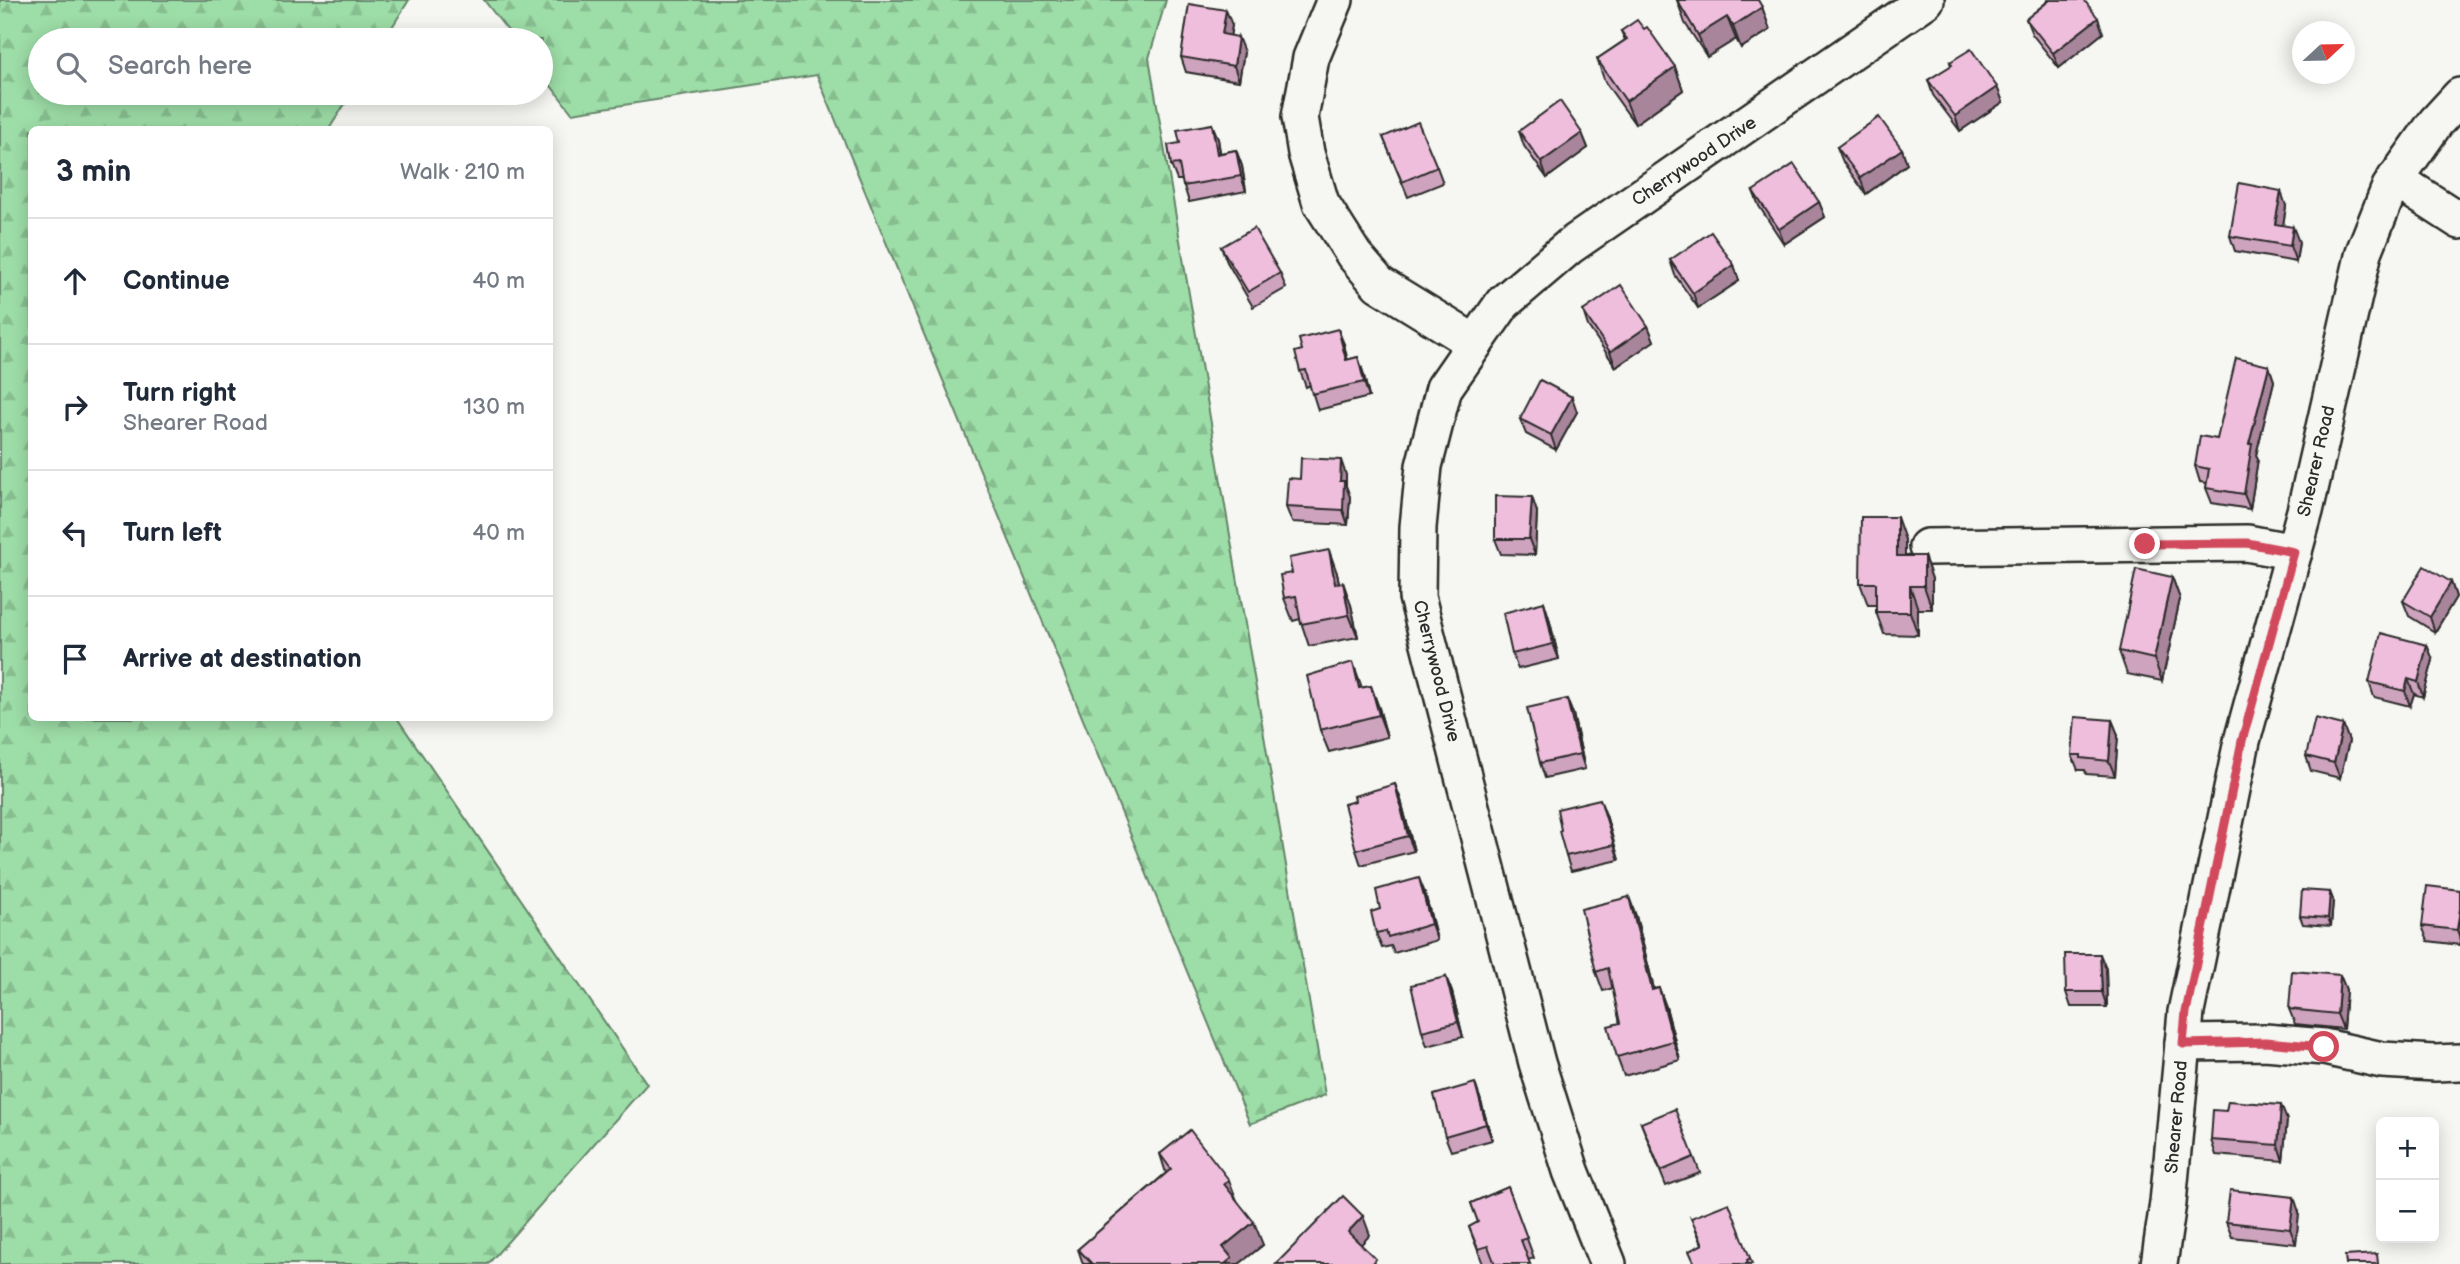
<!DOCTYPE html>
<meta charset="utf-8">
<style>
body{margin:0;font-family:"Balsamiq Sans",sans-serif;background:#f2f2f3;color:#1f2937}
.controls{position:absolute;right:21px;bottom:21px;display:grid;overflow:hidden;border-radius:10px;box-shadow:0 4px 18px #0003}
.controls button{width:63px;height:63px;display:grid;place-items:center;padding:0;border:0;border-bottom:2px solid #e0e1e3;background:#fff;color:#1f2937;font:35px sans-serif}
.compass{position:absolute;left:2292px;top:21px;width:63px;height:63px;border-radius:50%;background:#fff;box-shadow:0 4px 18px #0003;rotate:68deg}
.stop{position:absolute;width:21px;height:21px;margin:-16px;border:5px solid #d1495b;border-radius:50%;background:#fff}
.stop.end{background:#d1495b;border-color:#fff;box-shadow:0 2px 7px #0008}
.list{margin:0;padding:0;list-style:none}
h2{display:flex;justify-content:space-between;align-items:center;height:91px;margin:0;padding:0 28px;font-size:30px}
h2 small{font-size:23px;font-weight:400;color:#747a83}
.list li{display:grid;grid-template-columns:46px 1fr auto;gap:21px;align-items:center;box-sizing:border-box;height:126px;padding:0 28px;border-top:2px solid #e0e1e3}
.list b{display:block;font-size:26px;white-space:nowrap}
.list p{margin:0;font-size:23px;white-space:nowrap;color:#747a83}
.list em{font-size:23px;font-style:normal;color:#747a83}
.icon{flex:none;width:38px;height:38px;fill:none;stroke:currentColor;stroke-width:2;stroke-linecap:round;stroke-linejoin:round}
.map{position:relative;flex:none;width:2460px;height:1264px;overflow:hidden}
.search{position:absolute;background:#fff;box-shadow:0 4px 18px #0003;left:28px;top:28px;width:525px;height:77px;display:flex;align-items:center;gap:18px;box-sizing:border-box;padding:0 24px;border-radius:38px;color:#747a83;font-size:26px}
.panel{position:absolute;background:#fff;box-shadow:0 4px 18px #0003;left:28px;top:126px;width:525px;height:595px;border-radius:10px}
.map>svg:first-child{display:block}
</style>
<div class="map">
<svg width="2460" height="1264" viewBox="0 0 2460 1264">
<defs>
<pattern id="forest-firs" width="22" height="20" patternUnits="userSpaceOnUse" patternTransform="scale(1.75)"><rect width="22" height="20" fill="#9ddda7"/><path d="M5 1l3.5 6h-7zM16 11l3.5 6h-7z" fill="#87be90"/></pattern>
</defs>
<rect width="100%" height="100%" fill="#f6f6f2"/>
<filter id="ink" filterUnits="userSpaceOnUse"><feTurbulence type="fractalNoise" baseFrequency=".0143" numOctaves="2"/><feDisplacementMap in="SourceGraphic" scale="14" xChannelSelector="R" yChannelSelector="G"/><feConvolveMatrix kernelMatrix="1 2 1 2 8 2 1 2 1" color-interpolation-filters="sRGB"/></filter>
<g filter="url(#ink)">
<g fill="url(#forest-firs)" stroke="#648469" stroke-width="2">
<path d="M 0,0 L 409,0 L 384,40 L 40,40 L 40,93 L 352,93 L 329,129 L 32,130 L 32,718 L 397,718 L 647,1084 L 488,1264 L 0,1264 Z"/>
<path d="M 484,0 L 1166,0 L 1149,58 L 1325,1095 L 1250,1124 L 817,75 L 572,113 L 541,73 L 541,40 L 515,40 Z"/>
</g>
<g fill="none" stroke-linecap="round" stroke-linejoin="round">
<g stroke="#2b2b2b" stroke-width="40">
<g id="minor">
<path d="M 1335,0 L 1311,58 L 1300,117 L 1306,153 L 1321,203 L 1354,255 L 1379,284 L 1475,343"/>
<path d="M 2395,179 L 2460,221"/>
<path d="M 1927,547 L 2247,543 L 2294,552"/>
<path d="M 2183,1043 L 2265,1042 L 2324,1047 L 2382,1060 L 2435,1063 L 2460,1062"/>
<path d="M 1608,1264 L 1571,1171 L 1537,1063 L 1417,597 L 1418,527 L 1424,466 L 1444,388 L 1503,303 L 1570,246 L 1926,0"/>
<path d="M 2159,1264 L 2168,1203 L 2186,1012 L 2242,741 L 2305,511 L 2364,252 L 2390,187 L 2436,122 L 2460,96"/>
</g>
</g>
<use href="#minor" stroke="#f6f6f2" stroke-width="35"/>
</g>
<g fill="#cea3be" stroke="#2b2b2b" stroke-width="2">
<path d="M 1677,0 L 1762,7 L 1770,30 L 1741,48 L 1736,39 L 1707,57 L 1685,23 Z"/>
<path d="M 2048,0 L 2084,0 L 2103,33 L 2059,68 L 2032,34 L 2026,19 L 2048,1 Z"/>
<path d="M 1232,25 L 1230,36 L 1244,52 L 1239,81 L 1186,72 L 1181,57 Z"/>
<path d="M 1644,29 L 1675,67 L 1683,90 L 1635,124 L 1605,82 L 1597,59 L 1625,40 L 1621,31 Z"/>
<path d="M 1950,62 L 1997,87 L 2003,102 L 1960,131 L 1933,95 L 1928,80 L 1951,66 Z"/>
<path d="M 1212,124 L 1218,139 L 1220,153 L 1236,150 L 1242,166 L 1246,191 L 1189,202 L 1182,180 L 1177,180 L 1171,165 L 1180,143 Z"/>
<path d="M 1519,131 L 1582,133 L 1588,148 L 1547,178 L 1524,146 Z"/>
<path d="M 1383,137 L 1437,167 L 1443,183 L 1408,197 Z"/>
<path d="M 1837,147 L 1902,149 L 1907,164 L 1866,194 L 1843,162 Z"/>
<path d="M 1753,191 L 1819,202 L 1825,217 L 1784,244 L 1759,206 Z"/>
<path d="M 2286,206 L 2283,225 L 2299,242 L 2296,262 L 2235,251 L 2230,236 Z"/>
<path d="M 1221,247 L 1280,273 L 1286,288 L 1253,307 L 1227,262 Z"/>
<path d="M 1670,260 L 1734,265 L 1739,281 L 1698,308 L 1675,275 Z"/>
<path d="M 1583,311 L 1648,326 L 1654,341 L 1616,367 L 1588,326 Z"/>
<path d="M 1344,344 L 1347,360 L 1358,357 L 1363,372 L 1369,397 L 1318,410 L 1310,385 L 1306,387 L 1300,371 Z"/>
<path d="M 2269,366 L 2274,381 L 2256,455 L 2258,459 L 2250,509 L 2212,503 L 2206,488 L 2207,483 L 2200,482 L 2195,466 L 2217,439 Z"/>
<path d="M 1577,412 L 1556,450 L 1526,434 L 1520,419 Z"/>
<path d="M 1346,475 L 1346,486 L 1350,497 L 1348,525 L 1292,522 L 1286,507 L 1300,479 Z"/>
<path d="M 1537,512 L 1535,555 L 1501,554 L 1495,539 Z"/>
<path d="M 1905,540 L 1905,556 L 1924,556 L 1932,579 L 1932,609 L 1918,609 L 1918,635 L 1884,634 L 1876,612 L 1876,605 L 1868,605 L 1860,583 Z"/>
<path d="M 1337,573 L 1339,583 L 1351,605 L 1358,637 L 1309,646 L 1300,619 L 1293,621 L 1284,598 Z"/>
<path d="M 2172,577 L 2180,599 L 2162,681 L 2127,674 L 2119,651 Z"/>
<path d="M 2451,582 L 2456,597 L 2435,632 L 2409,616 L 2403,601 Z"/>
<path d="M 1544,602 L 1549,618 L 1559,659 L 1518,669 L 1512,654 Z"/>
<path d="M 2427,645 L 2433,660 L 2423,697 L 2414,694 L 2410,706 L 2374,697 L 2369,682 Z"/>
<path d="M 1371,686 L 1379,708 L 1387,737 L 1329,752 L 1320,730 L 1362,688 Z"/>
<path d="M 1573,714 L 1585,769 L 1545,778 L 1540,763 Z"/>
<path d="M 2112,720 L 2118,735 L 2115,776 L 2086,774 L 2085,770 L 2078,770 L 2072,755 Z"/>
<path d="M 2343,725 L 2349,741 L 2340,778 L 2311,771 L 2306,756 Z"/>
<path d="M 1395,784 L 1401,800 L 1414,851 L 1361,865 L 1356,850 L 1355,801 Z"/>
<path d="M 1606,815 L 1619,860 L 1571,871 L 1566,856 Z"/>
<path d="M 2460,890 L 2460,945 L 2428,941 L 2422,926 Z"/>
<path d="M 2330,892 L 2333,900 L 2331,926 L 2303,924 L 2300,916 Z"/>
<path d="M 1425,893 L 1437,940 L 1394,953 L 1391,946 L 1382,948 L 1376,933 L 1380,909 Z"/>
<path d="M 1629,897 L 1636,916 L 1654,989 L 1659,988 L 1666,1007 L 1680,1060 L 1624,1076 L 1617,1057 L 1620,1023 L 1613,988 L 1603,991 L 1596,972 Z"/>
<path d="M 2106,969 L 2107,1007 L 2071,1007 L 2066,992 Z"/>
<path d="M 2340,975 L 2346,990 L 2343,1029 L 2295,1024 L 2289,1009 Z"/>
<path d="M 1446,977 L 1452,992 L 1463,1037 L 1427,1046 L 1422,1031 Z"/>
<path d="M 1480,1098 L 1492,1140 L 1451,1151 L 1445,1136 Z"/>
<path d="M 2226,1111 L 2287,1120 L 2283,1161 L 2216,1155 L 2211,1140 Z"/>
<path d="M 1641,1123 L 1694,1157 L 1700,1173 L 1666,1186 Z"/>
<path d="M 1160,1154 L 1236,1199 L 1263,1245 L 1239,1264 L 1083,1264 L 1078,1249 L 1166,1173 Z"/>
<path d="M 1508,1187 L 1534,1258 L 1528,1260 L 1530,1264 L 1483,1264 L 1469,1227 L 1478,1222 L 1471,1203 Z"/>
<path d="M 2299,1212 L 2296,1244 L 2232,1237 L 2226,1222 Z"/>
<path d="M 1691,1218 L 1750,1258 L 1752,1264 L 1695,1264 L 1702,1244 Z"/>
</g>
<g fill="#a8859b" stroke="#2b2b2b" stroke-width="2">
<path d="M 1762,7 L 1770,30 L 1741,48 L 1733,26 Z"/>
<path d="M 1226,10 L 1232,25 L 1228,50 L 1222,34 Z"/>
<path d="M 1727,17 L 1736,39 L 1707,57 L 1698,35 Z"/>
<path d="M 2098,18 L 2103,33 L 2059,68 L 2053,53 Z"/>
<path d="M 1238,37 L 1244,52 L 1239,81 L 1234,66 Z"/>
<path d="M 1675,67 L 1683,90 L 1635,124 L 1626,101 Z"/>
<path d="M 1997,87 L 2003,102 L 1960,131 L 1955,116 Z"/>
<path d="M 1212,124 L 1218,139 L 1223,169 L 1217,154 Z"/>
<path d="M 1582,133 L 1588,148 L 1547,178 L 1541,162 Z"/>
<path d="M 1902,149 L 1907,164 L 1866,194 L 1860,178 Z"/>
<path d="M 1236,150 L 1242,166 L 1246,191 L 1241,176 Z"/>
<path d="M 2281,191 L 2286,206 L 2281,239 L 2275,224 Z"/>
<path d="M 1819,202 L 1825,217 L 1784,244 L 1779,229 Z"/>
<path d="M 2293,227 L 2299,242 L 2296,262 L 2290,246 Z"/>
<path d="M 1734,265 L 1739,281 L 1698,308 L 1693,293 Z"/>
<path d="M 1648,326 L 1654,341 L 1616,367 L 1610,352 Z"/>
<path d="M 1338,329 L 1344,344 L 1351,375 L 1346,360 Z"/>
<path d="M 1358,357 L 1363,372 L 1369,397 L 1364,382 Z"/>
<path d="M 2269,366 L 2274,381 L 2256,455 L 2258,459 L 2250,509 L 2244,494 L 2249,444 Z"/>
<path d="M 1572,397 L 1577,412 L 1556,450 L 1551,435 Z"/>
<path d="M 1341,460 L 1346,475 L 1346,486 L 1350,497 L 1348,525 L 1343,510 L 1340,481 Z"/>
<path d="M 1532,497 L 1537,512 L 1535,555 L 1529,539 Z"/>
<path d="M 1897,517 L 1905,540 L 1905,579 L 1897,556 Z"/>
<path d="M 1329,550 L 1337,573 L 1344,606 L 1335,584 Z"/>
<path d="M 1924,556 L 1932,579 L 1932,609 L 1924,586 Z"/>
<path d="M 2172,577 L 2180,599 L 2162,681 L 2154,659 Z"/>
<path d="M 1343,582 L 1351,605 L 1358,637 L 1349,615 Z"/>
<path d="M 2451,582 L 2456,597 L 2435,632 L 2430,617 Z"/>
<path d="M 1910,586 L 1918,609 L 1918,635 L 1910,612 Z"/>
<path d="M 1544,602 L 1549,618 L 1559,659 L 1553,644 Z"/>
<path d="M 2427,645 L 2433,660 L 2423,697 L 2418,682 Z"/>
<path d="M 1353,662 L 1361,685 L 1367,711 L 1359,688 Z"/>
<path d="M 2408,679 L 2414,694 L 2410,706 L 2405,691 Z"/>
<path d="M 1371,686 L 1379,708 L 1387,737 L 1379,715 Z"/>
<path d="M 1567,699 L 1573,714 L 1585,769 L 1580,754 Z"/>
<path d="M 2112,720 L 2118,735 L 2115,776 L 2109,761 Z"/>
<path d="M 2343,725 L 2349,741 L 2340,778 L 2334,763 Z"/>
<path d="M 1395,784 L 1401,800 L 1414,851 L 1408,836 Z"/>
<path d="M 1600,799 L 1606,815 L 1619,860 L 1614,845 Z"/>
<path d="M 1419,878 L 1425,893 L 1437,940 L 1431,924 Z"/>
<path d="M 2330,892 L 2333,900 L 2331,926 L 2328,918 Z"/>
<path d="M 1629,897 L 1636,916 L 1659,1009 L 1652,990 Z"/>
<path d="M 2460,909 L 2460,938 L 2457,930 Z"/>
<path d="M 2100,954 L 2106,969 L 2107,1007 L 2102,992 Z"/>
<path d="M 2340,975 L 2346,990 L 2343,1029 L 2337,1014 Z"/>
<path d="M 1446,977 L 1452,992 L 1463,1037 L 1458,1022 Z"/>
<path d="M 1659,988 L 1666,1007 L 1680,1060 L 1673,1041 Z"/>
<path d="M 1475,1083 L 1480,1098 L 1492,1140 L 1486,1124 Z"/>
<path d="M 2281,1105 L 2287,1120 L 2283,1161 L 2278,1145 Z"/>
<path d="M 1229,1180 L 1238,1203 L 1224,1184 Z"/>
<path d="M 2294,1197 L 2299,1212 L 2296,1244 L 2290,1229 Z"/>
<path d="M 1363,1216 L 1370,1235 L 1355,1251 L 1348,1232 Z"/>
<path d="M 1254,1222 L 1263,1245 L 1239,1264 L 1225,1264 L 1223,1247 Z"/>
</g>
<g fill="#f0bedd" stroke="#2b2b2b" stroke-width="2">
<path d="M 1677,0 L 1758,0 L 1762,7 L 1733,26 L 1727,17 L 1698,35 Z"/>
<path d="M 2050,0 L 2084,0 L 2098,18 L 2053,53 L 2026,19 Z"/>
<path d="M 1189,4 L 1226,10 L 1222,34 L 1238,37 L 1234,66 L 1181,57 Z"/>
<path d="M 1637,20 L 1644,29 L 1647,27 L 1675,67 L 1626,101 L 1597,59 L 1627,39 L 1621,31 Z"/>
<path d="M 1971,49 L 1997,87 L 1955,116 L 1928,80 L 1952,65 L 1950,62 Z"/>
<path d="M 1560,101 L 1582,133 L 1541,162 L 1519,131 Z"/>
<path d="M 1879,117 L 1902,149 L 1860,178 L 1837,147 Z"/>
<path d="M 1418,122 L 1437,167 L 1402,182 L 1383,137 Z"/>
<path d="M 1212,124 L 1217,154 L 1236,150 L 1241,176 L 1183,186 L 1179,164 L 1171,165 L 1168,145 L 1180,143 L 1177,130 Z"/>
<path d="M 1794,164 L 1819,202 L 1779,229 L 1753,191 Z"/>
<path d="M 2239,183 L 2281,191 L 2275,224 L 2293,227 L 2290,246 L 2230,236 Z"/>
<path d="M 1254,228 L 1280,273 L 1248,292 L 1221,247 Z"/>
<path d="M 1711,232 L 1734,265 L 1693,293 L 1670,260 Z"/>
<path d="M 1621,285 L 1648,326 L 1610,352 L 1583,311 Z"/>
<path d="M 1338,329 L 1346,360 L 1358,357 L 1364,382 L 1312,394 L 1306,370 L 1300,371 L 1295,352 L 1302,350 L 1299,339 Z"/>
<path d="M 2236,358 L 2269,366 L 2249,444 L 2252,444 L 2244,494 L 2206,488 L 2209,469 L 2195,466 L 2200,436 L 2217,439 Z"/>
<path d="M 1540,380 L 1572,397 L 1551,435 L 1520,419 Z"/>
<path d="M 1301,458 L 1341,460 L 1340,481 L 1344,481 L 1343,510 L 1286,507 L 1288,478 L 1300,479 Z"/>
<path d="M 1495,496 L 1532,497 L 1529,539 L 1495,539 Z"/>
<path d="M 1861,517 L 1897,517 L 1897,556 L 1924,556 L 1924,586 L 1910,586 L 1910,612 L 1876,612 L 1876,583 L 1860,583 Z"/>
<path d="M 1329,550 L 1335,584 L 1343,582 L 1349,615 L 1301,624 L 1296,596 L 1284,598 L 1280,575 L 1292,573 L 1289,558 Z"/>
<path d="M 2424,566 L 2451,582 L 2430,617 L 2403,601 Z"/>
<path d="M 2136,569 L 2172,577 L 2154,659 L 2119,651 Z"/>
<path d="M 1544,602 L 1553,644 L 1512,654 L 1503,613 Z"/>
<path d="M 2381,633 L 2427,645 L 2418,682 L 2408,679 L 2405,691 L 2369,682 Z"/>
<path d="M 1353,662 L 1359,688 L 1371,686 L 1379,715 L 1320,730 L 1307,676 Z"/>
<path d="M 1567,699 L 1580,754 L 1540,763 L 1527,708 Z"/>
<path d="M 2075,717 L 2112,720 L 2109,761 L 2081,758 L 2081,755 L 2072,755 Z"/>
<path d="M 2315,718 L 2343,725 L 2334,763 L 2306,756 Z"/>
<path d="M 1395,784 L 1408,836 L 1356,850 L 1344,804 L 1355,801 L 1354,796 Z"/>
<path d="M 1600,799 L 1614,845 L 1566,856 L 1559,831 L 1561,830 L 1557,809 Z"/>
<path d="M 1419,878 L 1431,924 L 1388,937 L 1386,931 L 1376,933 L 1371,912 L 1380,909 L 1376,890 Z"/>
<path d="M 2427,886 L 2460,890 L 2460,909 L 2457,930 L 2422,926 Z"/>
<path d="M 2302,890 L 2330,892 L 2328,918 L 2300,916 Z"/>
<path d="M 1629,897 L 1652,990 L 1659,988 L 1673,1041 L 1617,1057 L 1608,1026 L 1620,1023 L 1608,968 L 1596,972 L 1581,909 Z"/>
<path d="M 2065,954 L 2100,954 L 2102,992 L 2066,992 Z"/>
<path d="M 2292,971 L 2340,975 L 2337,1014 L 2289,1009 Z"/>
<path d="M 1446,977 L 1458,1022 L 1422,1031 L 1411,985 Z"/>
<path d="M 1475,1083 L 1486,1124 L 1445,1136 L 1434,1095 Z"/>
<path d="M 2228,1101 L 2281,1105 L 2278,1145 L 2211,1140 L 2213,1110 L 2226,1111 Z"/>
<path d="M 1675,1109 L 1694,1157 L 1661,1171 L 1641,1123 Z"/>
<path d="M 1190,1130 L 1229,1180 L 1224,1184 L 1254,1222 L 1223,1247 L 1232,1258 L 1225,1264 L 1092,1264 L 1078,1249 L 1171,1169 L 1160,1154 Z"/>
<path d="M 1508,1187 L 1527,1238 L 1521,1240 L 1530,1264 L 1495,1264 L 1488,1246 L 1478,1249 L 1469,1227 L 1478,1222 L 1471,1203 Z"/>
<path d="M 2230,1190 L 2294,1197 L 2290,1229 L 2226,1222 Z"/>
<path d="M 1343,1196 L 1363,1216 L 1348,1232 L 1376,1259 L 1371,1264 L 1276,1264 Z"/>
<path d="M 1729,1203 L 1750,1258 L 1747,1260 L 1748,1264 L 1695,1264 L 1689,1251 L 1703,1244 L 1691,1218 Z"/>
<path d="M 2377,1254 L 2378,1264 L 2346,1264 L 2345,1256 Z"/>
</g>
</g>
<g fill="none" stroke-linecap="round" stroke-linejoin="round" filter="url(#ink)">
<path stroke="#d1495b" stroke-width="9" d="M 2145,544 L 2247,543 L 2294,552 L 2242,741 L 2186,1012 L 2183,1044 L 2265,1042 L 2324,1047"/>
</g>
<g text-anchor="middle" stroke-width="6" stroke-linejoin="round" paint-order="stroke">
<g font-size="18" fill="#2b2b2b" stroke="#f6f6f2">
<text transform="translate(1694 161) rotate(-34)" y="6">Cherrywood Drive</text>
<text transform="translate(2316 461) rotate(-77)" y="6">Shearer Road</text>
<text transform="translate(1437 671) rotate(76)" y="6">Cherrywood Drive</text>
<text transform="translate(2176 1117) rotate(-85)" y="6">Shearer Road</text>
</g>
</g>
</svg>
<div class="controls">
<button>+</button>
<button>−</button>
</div>
<svg class="compass" viewBox="-18 -18 36 36"><path d="M0-13l5 13h-10z" fill="#e53935"/><path d="M0 13l5-13h-10z" fill="#747a83"/></svg>
<div class="stop" style="left:2324px;top:1047px"></div>
<div class="stop end" style="left:2145px;top:544px"></div>
<div class="search"><svg class="icon" aria-label="search" viewBox="0 0 24 24"><circle cx="10" cy="10" r="6"/><path d="M15 15l6 6"/></svg>Search here</div>
<section class="panel">
<h2>3 min<small>Walk · 210 m</small></h2>
<ul class="list">
<li><svg class="icon" aria-label="ahead" viewBox="0 0 24 24"><path d="M12 20V5M6 11l6-6 6 6"/></svg><div><b>Continue</b></div><em>40 m</em></li>
<li><svg class="icon" aria-label="right" viewBox="0 0 24 24"><path d="M7 20v-9h11M14 6l5 5-5 5"/></svg><div><b>Turn right</b><p>Shearer Road</p></div><em>130 m</em></li>
<li><svg class="icon" aria-label="left" viewBox="0 0 24 24"><path d="M17 20v-9H6M10 6l-5 5 5 5"/></svg><div><b>Turn left</b></div><em>40 m</em></li>
<li><svg class="icon" aria-label="arrive" viewBox="0 0 24 24"><path d="M6 21V4h12l-3 4 3 4H6"/></svg><div><b>Arrive at destination</b></div></li>
</ul>
</section>
</div>
